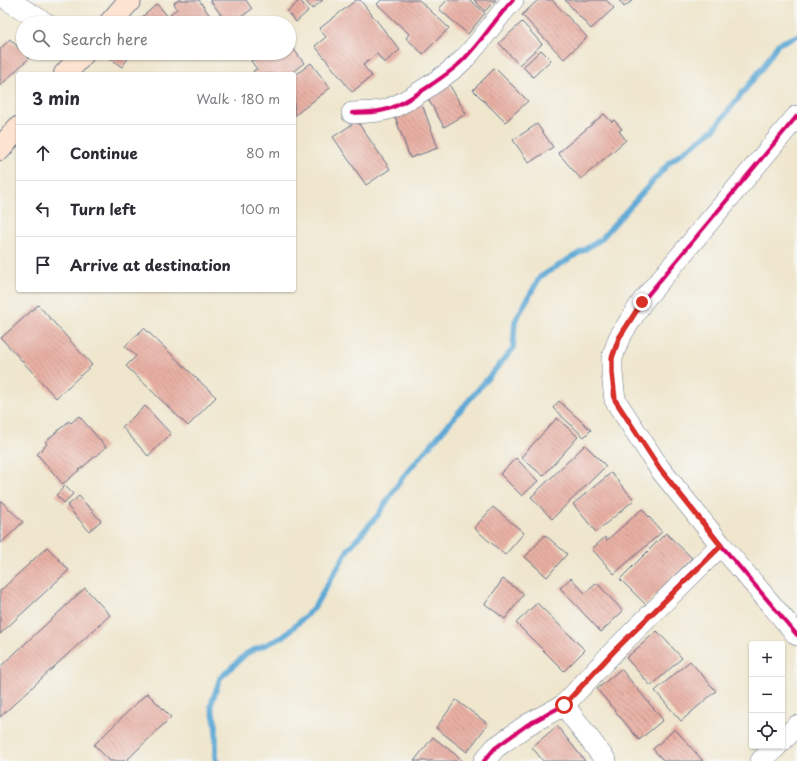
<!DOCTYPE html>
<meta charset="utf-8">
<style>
body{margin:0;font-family:"Playpen Sans",sans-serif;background:#f2f2f3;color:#2b2b33}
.controls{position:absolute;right:12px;bottom:12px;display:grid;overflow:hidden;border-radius:4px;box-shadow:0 1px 3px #0004}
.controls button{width:36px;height:36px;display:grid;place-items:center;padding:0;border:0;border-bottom:1px solid #e1e1e2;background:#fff;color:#2b2b33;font:20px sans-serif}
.stop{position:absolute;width:12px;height:12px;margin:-9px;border:3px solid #d93025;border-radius:50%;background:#fff}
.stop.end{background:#d93025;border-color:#fff;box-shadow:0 1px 4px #0008}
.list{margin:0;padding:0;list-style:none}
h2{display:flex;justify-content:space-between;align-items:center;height:52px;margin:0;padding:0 16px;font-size:17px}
h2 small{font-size:13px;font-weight:400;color:#7c7c81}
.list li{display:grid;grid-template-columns:26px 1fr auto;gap:12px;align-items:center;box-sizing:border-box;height:56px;padding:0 16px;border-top:1px solid #e1e1e2}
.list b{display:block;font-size:15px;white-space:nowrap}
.list em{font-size:13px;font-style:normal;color:#7c7c81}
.icon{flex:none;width:22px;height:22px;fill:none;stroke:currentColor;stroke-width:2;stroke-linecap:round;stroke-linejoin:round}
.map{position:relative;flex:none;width:797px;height:761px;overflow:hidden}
.search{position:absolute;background:#fff;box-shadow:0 1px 3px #0004;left:16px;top:16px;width:280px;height:44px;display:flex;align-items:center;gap:10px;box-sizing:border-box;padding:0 14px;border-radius:22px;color:#7c7c81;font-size:15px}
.panel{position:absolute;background:#fff;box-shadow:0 1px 3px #0004;left:16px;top:72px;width:280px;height:220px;border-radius:4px}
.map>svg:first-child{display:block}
</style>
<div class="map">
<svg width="797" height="761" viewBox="0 0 797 761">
<defs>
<pattern id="building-back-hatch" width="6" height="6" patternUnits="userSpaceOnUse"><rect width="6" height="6" fill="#e9b0a4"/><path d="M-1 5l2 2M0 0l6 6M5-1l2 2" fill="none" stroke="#bc9089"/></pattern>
</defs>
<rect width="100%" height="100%" fill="#f6f6f2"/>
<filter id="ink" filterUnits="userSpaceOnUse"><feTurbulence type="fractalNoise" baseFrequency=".025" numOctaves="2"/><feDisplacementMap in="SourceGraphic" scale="8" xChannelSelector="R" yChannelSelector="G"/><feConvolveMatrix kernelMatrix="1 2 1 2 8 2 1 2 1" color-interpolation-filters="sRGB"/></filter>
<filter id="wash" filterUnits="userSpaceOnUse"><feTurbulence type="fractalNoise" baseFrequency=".012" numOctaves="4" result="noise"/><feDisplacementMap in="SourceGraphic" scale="16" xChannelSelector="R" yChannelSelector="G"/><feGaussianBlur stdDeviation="0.9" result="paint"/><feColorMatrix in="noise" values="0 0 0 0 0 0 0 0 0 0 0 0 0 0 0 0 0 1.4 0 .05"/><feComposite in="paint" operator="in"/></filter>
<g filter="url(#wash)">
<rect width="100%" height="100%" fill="#efe6cd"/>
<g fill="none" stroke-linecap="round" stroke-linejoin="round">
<path stroke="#5da8d5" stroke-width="5.5" d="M 216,761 L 216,725 L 211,705 L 220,678 L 247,653 L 283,637 L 313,609 L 349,548 L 378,515 L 402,478 L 513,349 L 515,321 L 540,277 L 600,240 L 670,162 L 714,129 L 763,67 L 778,44 L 797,36"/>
</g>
<g id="blocks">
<g fill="url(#building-back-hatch)">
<path d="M 179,0 L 199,0 L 215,23 L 176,23 L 170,14 L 177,9 L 174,3 Z"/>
<path d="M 210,0 L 246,0 L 252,9 L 233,23 L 227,23 Z"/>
<path d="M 300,0 L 308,11 L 296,22 L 287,12 Z"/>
<path d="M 305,0 L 323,0 L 312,9 Z"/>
<path d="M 356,0 L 360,0 L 400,50 L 384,63 L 377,54 L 363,65 L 372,76 L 352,92 L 315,46 L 326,37 L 319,29 Z"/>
<path d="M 381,0 L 419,0 L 449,28 L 423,54 L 406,38 L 409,34 L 377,4 Z"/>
<path d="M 447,0 L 470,0 L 485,13 L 468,34 L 439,9 Z"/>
<path d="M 474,0 L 496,0 L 485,11 Z"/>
<path d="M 538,0 L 552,0 L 587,37 L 564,59 L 522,15 Z"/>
<path d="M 565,0 L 606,0 L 614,8 L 591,29 Z"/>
<path d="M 619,0 L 633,0 L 624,7 Z"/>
<path d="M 157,4 L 172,21 L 169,23 L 145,23 L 141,18 Z"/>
<path d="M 522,22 L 542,44 L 519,65 L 499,43 Z"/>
<path d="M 10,39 L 29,58 L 0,86 L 0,49 Z"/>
<path d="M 289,43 L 304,63 L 290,74 L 255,74 L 253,71 L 257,69 L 251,61 L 262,53 L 289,53 Z"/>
<path d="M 541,50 L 551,60 L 533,77 L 523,67 Z"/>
<path d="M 106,53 L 132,53 L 122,67 L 105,55 Z"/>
<path d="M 311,63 L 330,88 L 294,116 L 294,76 Z"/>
<path d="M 495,68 L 528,101 L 505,122 L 473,90 Z"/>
<path d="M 449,84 L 466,114 L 444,127 L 427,97 Z"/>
<path d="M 422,104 L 438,148 L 410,158 L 394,114 Z"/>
<path d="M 604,114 L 612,122 L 614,120 L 622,129 L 619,131 L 626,140 L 581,179 L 558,153 Z"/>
<path d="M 357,121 L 390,169 L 366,185 L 333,137 Z"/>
<path d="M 537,124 L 553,147 L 529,163 L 513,140 Z"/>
<path d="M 38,305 L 92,365 L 56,398 L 1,338 Z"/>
<path d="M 144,328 L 216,397 L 188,426 L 126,366 L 136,356 L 125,346 Z"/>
<path d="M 559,401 L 591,430 L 584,437 L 553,408 Z"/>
<path d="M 145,406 L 171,434 L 148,456 L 122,427 Z"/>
<path d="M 79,416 L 106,447 L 63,484 L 37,454 L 47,444 L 45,442 L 69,421 L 71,423 Z"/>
<path d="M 557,418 L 578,437 L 543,476 L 521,457 Z"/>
<path d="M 585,445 L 606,466 L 552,519 L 531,497 Z"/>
<path d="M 516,458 L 538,481 L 522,496 L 500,474 Z"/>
<path d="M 611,473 L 634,500 L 596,532 L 573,504 Z"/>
<path d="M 65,486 L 73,494 L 64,503 L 56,495 Z"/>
<path d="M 79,496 L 101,521 L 89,531 L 67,506 Z"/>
<path d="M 0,500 L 23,522 L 0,544 Z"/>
<path d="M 493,507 L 524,533 L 505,555 L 474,528 Z"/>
<path d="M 642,509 L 662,532 L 614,574 L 592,549 L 605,537 L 607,540 Z"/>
<path d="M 666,533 L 692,558 L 646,605 L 620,579 Z"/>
<path d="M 545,535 L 567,554 L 547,577 L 525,557 Z"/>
<path d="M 47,547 L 69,570 L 0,634 L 0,591 Z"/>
<path d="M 571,578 L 585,593 L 597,583 L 623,611 L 601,632 L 560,588 Z"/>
<path d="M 503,579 L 524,594 L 505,619 L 485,604 Z"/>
<path d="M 85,588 L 110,615 L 0,717 L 0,667 Z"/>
<path d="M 537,603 L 585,650 L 564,671 L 516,623 Z"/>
<path d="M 657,631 L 682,658 L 651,686 L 626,658 Z"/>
<path d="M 690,661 L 716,691 L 681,721 L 655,691 Z"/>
<path d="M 621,669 L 663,720 L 639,740 L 597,689 Z"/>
<path d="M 147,693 L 171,717 L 126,761 L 110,761 L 94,745 Z"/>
<path d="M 456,700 L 488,724 L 467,752 L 436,728 Z"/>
<path d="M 557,726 L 585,761 L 543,761 L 532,747 Z"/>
<path d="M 675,729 L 703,761 L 664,761 L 653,749 Z"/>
<path d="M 433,737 L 461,759 L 460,761 L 414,761 Z"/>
</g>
</g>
</g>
<g filter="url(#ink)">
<use href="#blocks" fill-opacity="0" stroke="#656f85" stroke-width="1"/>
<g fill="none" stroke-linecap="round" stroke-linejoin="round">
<g stroke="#656f85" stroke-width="22">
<g id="minor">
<path d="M 8,0 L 45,23"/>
<path d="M 352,113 C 364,112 377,113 388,109 C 405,104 452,72 464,59 C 482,41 495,19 513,0"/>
<path d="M 797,116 L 642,302 L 619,338 L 612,358 L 612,373 L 615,400 L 660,469 L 721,545 L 797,635"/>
<path d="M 564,705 L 606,761"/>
<path d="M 782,741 L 797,726"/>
<path d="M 484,761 L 495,748 L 527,725 L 564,705 L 615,650 L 721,545"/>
<path d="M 761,761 L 777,746"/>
</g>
</g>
<g stroke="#656f85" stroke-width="24">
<g id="secondary">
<path d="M 110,23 L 130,0"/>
<path d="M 65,74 L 84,53"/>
<path d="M 0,149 L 18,128"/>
</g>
</g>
<use href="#minor" stroke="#fff" stroke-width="21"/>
<use href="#secondary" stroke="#fde4d1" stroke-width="22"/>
<g stroke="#f6f6f2" stroke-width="6">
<g id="cycleway">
<path d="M 352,113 C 364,112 377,113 388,109 C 405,104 452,72 464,59 C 482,41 495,19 513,0"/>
<path d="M 797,116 L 642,302 L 619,338 L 612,358 L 612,373 L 615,400 L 660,469 L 721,545 L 797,635"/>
<path d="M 484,761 L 495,748 L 527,725 L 564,705 L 615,650 L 721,545"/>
</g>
</g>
<use href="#cycleway" stroke="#d6006c" stroke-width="4"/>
</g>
</g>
<g fill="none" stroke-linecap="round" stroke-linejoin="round" filter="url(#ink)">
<path stroke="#d93025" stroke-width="5" d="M 564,705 L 615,650 L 721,546 L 660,469 L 615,400 L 612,373 L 612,358 L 619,338 L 642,302"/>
</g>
</svg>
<div class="controls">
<button>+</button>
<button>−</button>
<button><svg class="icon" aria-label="locate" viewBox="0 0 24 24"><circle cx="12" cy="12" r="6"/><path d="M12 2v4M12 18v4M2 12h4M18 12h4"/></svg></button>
</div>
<div class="stop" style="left:564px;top:705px"></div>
<div class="stop end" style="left:642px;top:302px"></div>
<div class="search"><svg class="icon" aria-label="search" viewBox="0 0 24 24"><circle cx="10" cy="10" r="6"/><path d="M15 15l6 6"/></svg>Search here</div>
<section class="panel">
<h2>3 min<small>Walk · 180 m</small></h2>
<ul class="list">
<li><svg class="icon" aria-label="ahead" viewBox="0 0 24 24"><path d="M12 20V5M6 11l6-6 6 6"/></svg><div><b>Continue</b></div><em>80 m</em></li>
<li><svg class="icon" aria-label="left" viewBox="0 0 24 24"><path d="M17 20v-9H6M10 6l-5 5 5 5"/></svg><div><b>Turn left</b></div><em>100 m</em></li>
<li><svg class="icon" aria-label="arrive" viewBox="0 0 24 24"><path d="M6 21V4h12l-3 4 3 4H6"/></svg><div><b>Arrive at destination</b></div></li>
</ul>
</section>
</div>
